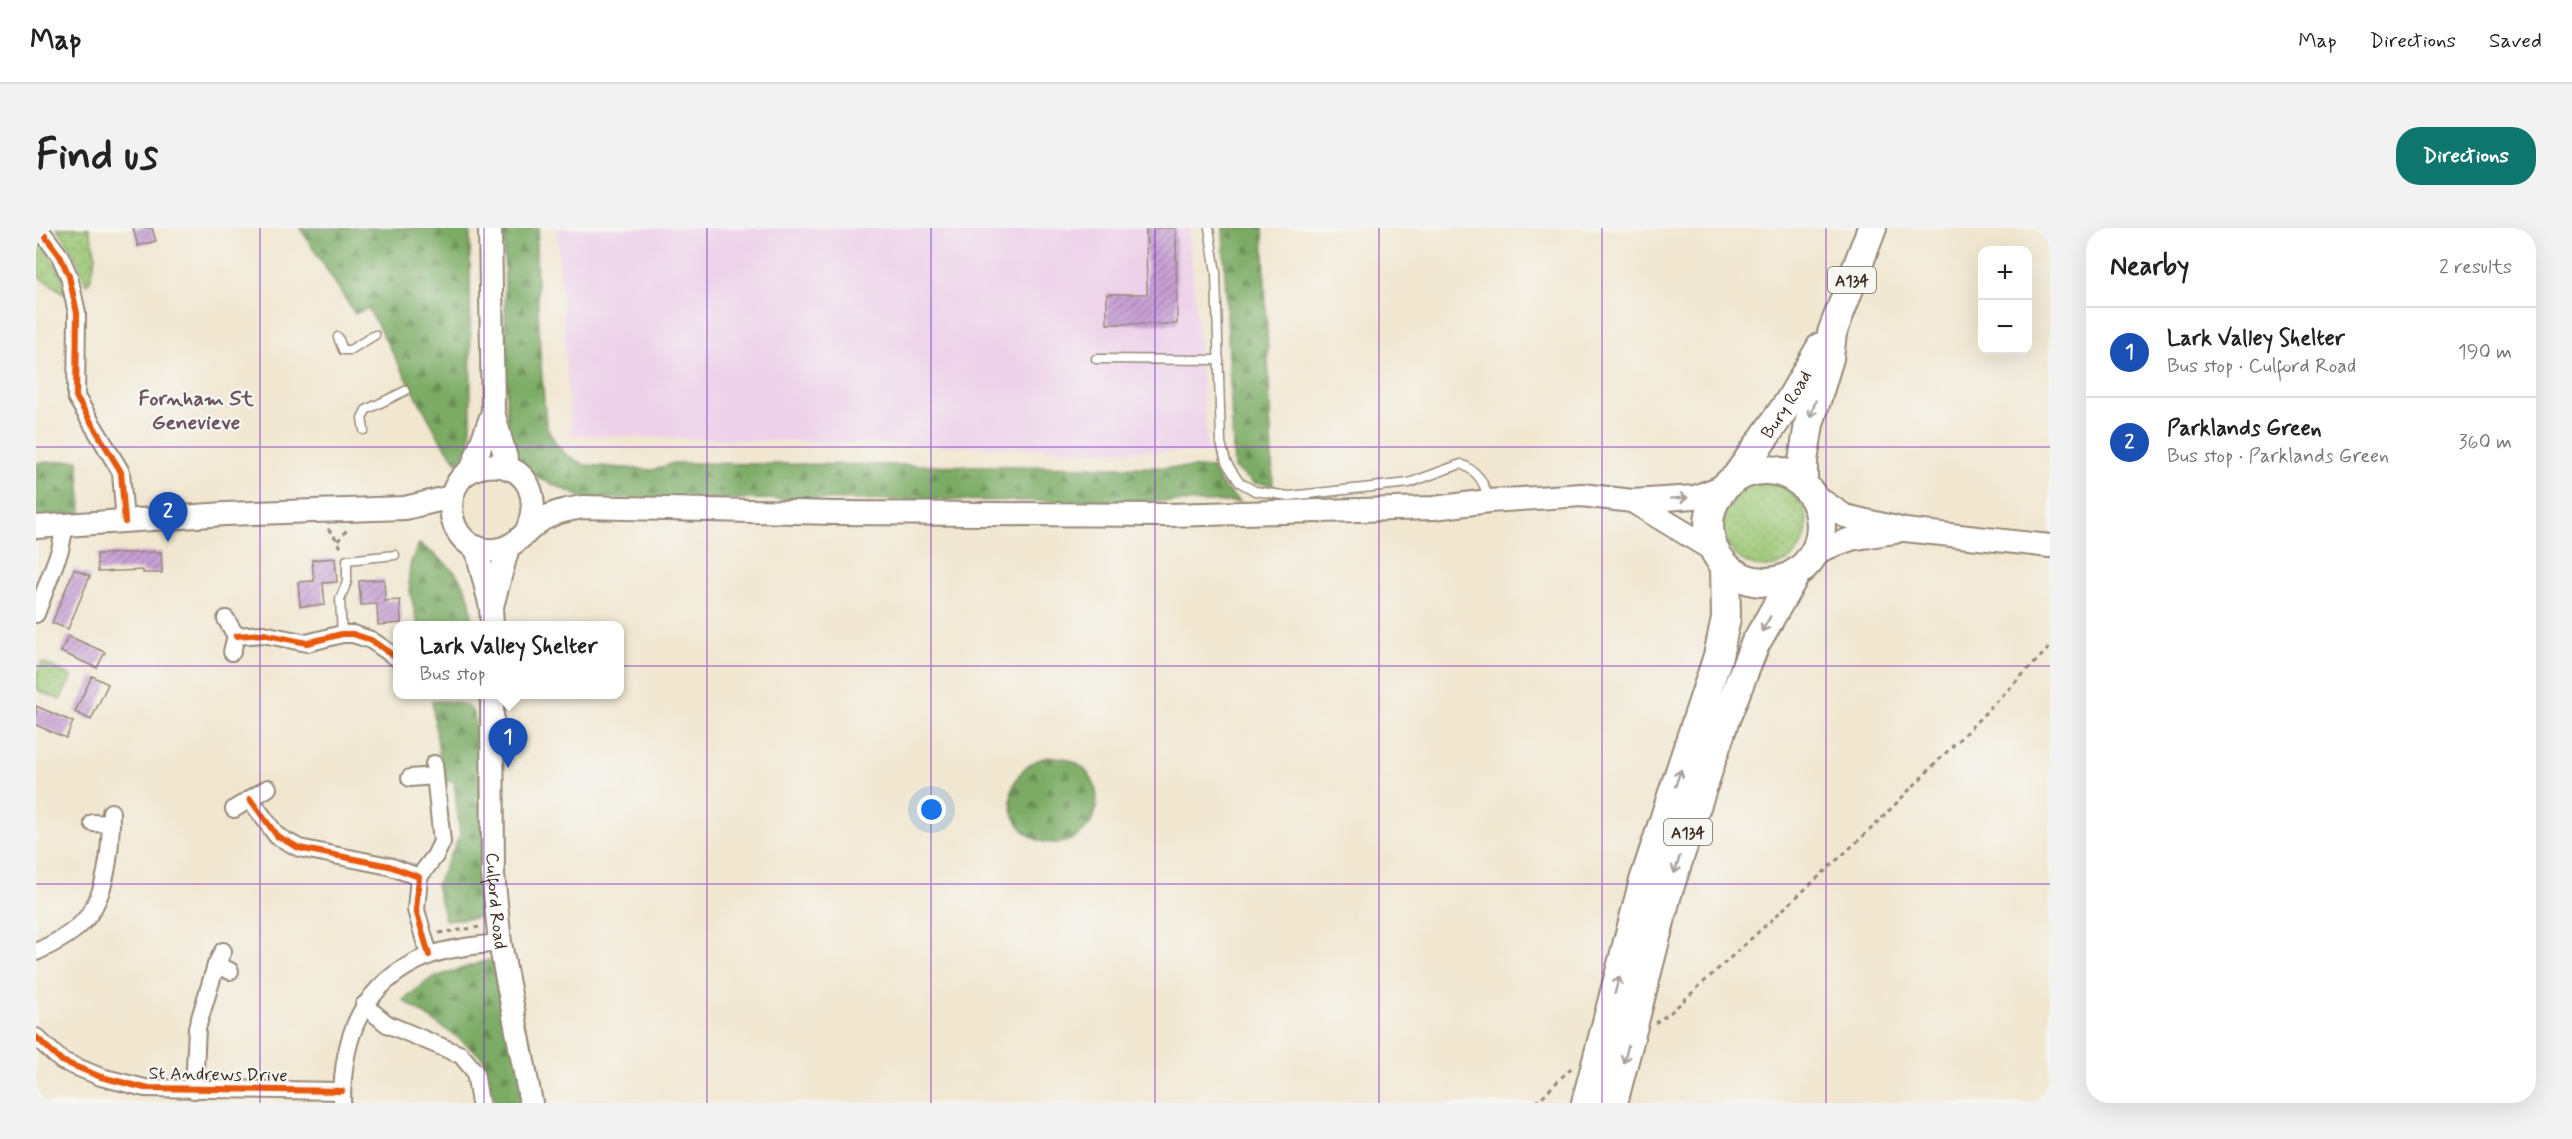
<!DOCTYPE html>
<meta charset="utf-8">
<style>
body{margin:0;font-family:Mynerve,sans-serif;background:#f2f2f2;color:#222}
.controls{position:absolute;right:18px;top:18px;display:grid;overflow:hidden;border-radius:12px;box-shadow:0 6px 24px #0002}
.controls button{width:54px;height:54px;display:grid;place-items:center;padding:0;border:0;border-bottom:2px solid #e0e0e0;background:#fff;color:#222;font:30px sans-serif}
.you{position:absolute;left:896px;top:582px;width:21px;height:21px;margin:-15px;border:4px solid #fff;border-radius:50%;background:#1a73e8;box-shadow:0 0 0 9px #1a73e833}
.badge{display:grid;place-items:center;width:39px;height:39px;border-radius:50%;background:#0f766e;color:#fff;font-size:20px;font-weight:700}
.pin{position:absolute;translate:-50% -50px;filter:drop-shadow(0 2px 3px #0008)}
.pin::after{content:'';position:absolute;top:32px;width:21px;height:18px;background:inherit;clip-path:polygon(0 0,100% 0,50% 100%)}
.popup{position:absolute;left:357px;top:393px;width:231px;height:78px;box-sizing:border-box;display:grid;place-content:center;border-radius:12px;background:#fff;filter:drop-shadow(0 2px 4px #0005);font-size:20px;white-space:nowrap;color:#767676}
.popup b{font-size:22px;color:#222}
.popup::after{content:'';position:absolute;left:50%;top:100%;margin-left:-12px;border:12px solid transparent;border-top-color:#fff}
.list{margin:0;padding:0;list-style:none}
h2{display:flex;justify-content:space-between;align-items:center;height:78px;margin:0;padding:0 24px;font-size:26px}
h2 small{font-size:20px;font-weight:400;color:#767676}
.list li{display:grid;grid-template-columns:39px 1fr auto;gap:18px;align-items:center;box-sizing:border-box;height:90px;padding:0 24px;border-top:2px solid #e0e0e0}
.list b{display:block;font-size:22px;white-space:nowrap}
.list p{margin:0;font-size:20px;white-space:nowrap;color:#767676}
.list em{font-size:20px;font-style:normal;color:#767676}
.map{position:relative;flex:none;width:2014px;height:875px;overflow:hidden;border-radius:24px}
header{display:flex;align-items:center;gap:36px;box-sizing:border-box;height:84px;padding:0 30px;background:#fff;border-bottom:2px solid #e0e0e0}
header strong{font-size:28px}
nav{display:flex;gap:33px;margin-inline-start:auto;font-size:21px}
.intro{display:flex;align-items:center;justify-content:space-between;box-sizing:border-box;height:144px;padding:0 36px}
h1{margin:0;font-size:42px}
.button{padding:15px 27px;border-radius:24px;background:#0f766e;color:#fff;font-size:21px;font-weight:700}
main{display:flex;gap:36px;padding:0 36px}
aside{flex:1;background:#fff;border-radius:24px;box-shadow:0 6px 24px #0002}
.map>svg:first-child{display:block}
</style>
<header>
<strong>Map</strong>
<nav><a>Map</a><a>Directions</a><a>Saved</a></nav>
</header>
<div class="intro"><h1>Find us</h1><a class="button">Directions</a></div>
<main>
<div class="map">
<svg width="2014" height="875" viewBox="0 0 2014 875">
<defs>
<pattern id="grass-dots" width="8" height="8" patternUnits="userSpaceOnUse" patternTransform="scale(1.5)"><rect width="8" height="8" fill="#9bc673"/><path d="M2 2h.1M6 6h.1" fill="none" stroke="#80a15e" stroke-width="1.8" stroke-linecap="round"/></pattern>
<pattern id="forest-firs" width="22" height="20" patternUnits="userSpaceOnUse" patternTransform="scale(1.5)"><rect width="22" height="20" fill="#7cab65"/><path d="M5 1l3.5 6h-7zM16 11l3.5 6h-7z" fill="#678b53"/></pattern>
<pattern id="building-hatch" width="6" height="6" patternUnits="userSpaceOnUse" patternTransform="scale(1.5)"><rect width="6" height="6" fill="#c8a1d5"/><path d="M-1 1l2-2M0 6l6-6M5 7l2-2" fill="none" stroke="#a483ac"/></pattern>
</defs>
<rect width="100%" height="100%" fill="#f6f6f2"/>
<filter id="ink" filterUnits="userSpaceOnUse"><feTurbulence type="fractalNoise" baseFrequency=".0167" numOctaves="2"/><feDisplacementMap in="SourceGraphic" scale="12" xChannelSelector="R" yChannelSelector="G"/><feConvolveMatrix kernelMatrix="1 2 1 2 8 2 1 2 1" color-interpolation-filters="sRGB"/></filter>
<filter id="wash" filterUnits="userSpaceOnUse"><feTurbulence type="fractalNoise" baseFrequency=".008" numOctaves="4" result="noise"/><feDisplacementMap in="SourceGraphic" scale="24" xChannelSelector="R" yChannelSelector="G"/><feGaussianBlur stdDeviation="1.35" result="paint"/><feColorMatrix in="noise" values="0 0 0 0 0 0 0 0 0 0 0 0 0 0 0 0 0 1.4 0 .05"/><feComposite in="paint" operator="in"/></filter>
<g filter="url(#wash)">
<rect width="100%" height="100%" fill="#f1e7d1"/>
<path fill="#edd1e9" d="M 521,0 L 1153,0 L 1172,225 L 535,207 Z"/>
<g fill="url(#grass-dots)" stroke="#6b7848" stroke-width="1.5">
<path d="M 21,0 L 53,0 L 60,28 L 54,53 L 50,56 C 42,35 35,17 21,0 Z"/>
<path d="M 0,6 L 23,42 L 31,67 L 0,47 Z"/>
<circle cx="1729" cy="297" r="42"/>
<path d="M 6,434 L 36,448 L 24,472 L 0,461 L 0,447 Z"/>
</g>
<g fill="url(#forest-firs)" stroke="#5c6a42" stroke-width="1.5">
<path d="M 264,0 L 434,0 L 435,201 L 433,220 L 422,235 L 405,213 L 332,80 L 319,86 Z"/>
<path d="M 468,0 L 503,0 L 500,17 L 500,30 L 504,124 L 510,197 L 520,216 L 530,227 L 549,237 L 617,242 L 637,235 L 1176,240 L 1187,259 L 1204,274 L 547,270 L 503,250 L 482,234 L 471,208 Z"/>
<path d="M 1187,0 L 1227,0 L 1237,257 L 1218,255 L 1198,240 Z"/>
<path d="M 42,232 L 46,285 L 0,288 L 0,235 Z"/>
<path d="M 383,316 C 417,338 437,355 436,397 L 382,397 C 375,365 365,347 383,316 Z"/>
<path d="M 396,473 C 412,474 429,471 438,486 L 447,561 L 449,689 L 409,692 L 400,657 L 424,607 L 418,553 L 407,554 Z"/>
<circle cx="1018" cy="572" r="43"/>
<path d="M 453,732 L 463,739 L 492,875 L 459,875 L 447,830 L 424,811 L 367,772 L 396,750 Z"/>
</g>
<g id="blocks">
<g fill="url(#building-hatch)">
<path d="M 97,0 L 116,0 L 120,13 L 102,18 Z"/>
<path d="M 1110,0 L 1140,0 L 1141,96 L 1071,96 L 1071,66 L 1111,66 Z"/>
<path d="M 125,324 L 126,345 L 107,345 L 107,342 L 62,344 L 61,326 Z"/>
<path d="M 299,330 L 301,354 L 287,355 L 289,377 L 264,378 L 262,354 L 278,353 L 276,332 Z"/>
<path d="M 38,341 L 54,348 L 32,401 L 16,395 Z"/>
<path d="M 348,351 L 349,373 L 364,372 L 365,395 L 342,397 L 341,376 L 325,377 L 323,353 Z"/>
<path d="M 32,408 L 69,424 L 61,440 L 25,424 Z"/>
<path d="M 56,448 L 72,456 L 55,492 L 39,484 Z"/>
<path d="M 0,478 L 37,494 L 30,510 L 0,497 Z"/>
</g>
</g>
</g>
<g filter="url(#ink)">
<use href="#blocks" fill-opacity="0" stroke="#968878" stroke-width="1.5"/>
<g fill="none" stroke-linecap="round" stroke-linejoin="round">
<g stroke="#968878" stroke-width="11">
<g id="lane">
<path d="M 1173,0 L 1180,45 L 1185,215 L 1190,234 L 1203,254 L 1219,263 L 1253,268 L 1373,255 L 1425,236 C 1443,244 1448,254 1453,273"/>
<path d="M 302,109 L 307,122 L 314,122 L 339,107"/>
<path d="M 1060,131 L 1183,132"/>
<path d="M 328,202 L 326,190 L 330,182 L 369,163"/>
<path d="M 306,406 L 304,371 L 311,354 L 311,332 L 359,327"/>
</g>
</g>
<g stroke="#968878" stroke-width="20">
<g id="street">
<path d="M 3,0 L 24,28 L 33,48 L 41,85 L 40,169 L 85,244 L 89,294"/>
<path d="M 0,386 L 24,322 L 29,297"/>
<path d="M 190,391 L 200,408 L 196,424"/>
<path d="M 200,408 L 227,406 L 271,415 L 306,406 L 317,406 L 335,412 L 361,430"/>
<path d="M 374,550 L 399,548"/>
<path d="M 214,571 L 241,608 L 263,620 L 353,638 L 383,649 L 380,682 L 393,727"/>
<path d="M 198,581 L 232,560"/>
<path d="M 57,595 L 75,596"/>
<path d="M 383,649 L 399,628 L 406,614 L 398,536"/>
<path d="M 0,724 C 15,717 31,709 43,698 C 72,672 75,620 75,584"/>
<path d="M 180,737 L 194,743"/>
<path d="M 328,777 L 351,796 L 425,827 L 439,844 L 444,875"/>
<path d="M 0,809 L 26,833 L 65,849 L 109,860 L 306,863"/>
<path d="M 158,862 L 161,800 L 180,737 L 187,723"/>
<path d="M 306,875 C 306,807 326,755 392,728 C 411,720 443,717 464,715"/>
</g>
</g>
<g stroke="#968878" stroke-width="26">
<g id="secondary">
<path d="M 454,0 L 457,184 L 473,241"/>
<path d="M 435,243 L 457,184"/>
<path d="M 1776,266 L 1809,288 L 1869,302 L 2014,318"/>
<path d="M 1596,273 L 1677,322"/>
<path d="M 0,299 L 189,286 L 369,280 L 415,269"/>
<path d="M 489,306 C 507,273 493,233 450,238 C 399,243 406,326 458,322 C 483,320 491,298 511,289 C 522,283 535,281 547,279 L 798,285 L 1132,287 L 1398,280 L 1453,273 L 1546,267 L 1596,273 L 1659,269 L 1688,258"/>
<path d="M 440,319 L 455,379 L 456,398"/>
<path d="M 1780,324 L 1815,311 L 1859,304"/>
<path d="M 456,378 L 472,319"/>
<path id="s1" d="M 456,466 L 457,646 L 464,715 L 495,875"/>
</g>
</g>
<g stroke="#968878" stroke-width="32">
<g id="highway">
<circle cx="1729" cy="298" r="56"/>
<path id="s2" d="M 1701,248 L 1753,174 L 1785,119"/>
<path d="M 1767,255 L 1767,233 L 1773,196 L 1793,130 L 1796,105 L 1836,0"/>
<path d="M 1550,875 L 1607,656 L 1682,428 L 1690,390 L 1689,338"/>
<path d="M 1577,875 L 1631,666 L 1688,494 L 1719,416 L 1760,345"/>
</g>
</g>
<g stroke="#968878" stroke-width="3" stroke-dasharray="4.5 4.5" stroke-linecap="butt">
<path d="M 292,301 L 302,313 L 306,323"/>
<path d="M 302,313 L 312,300"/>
<path d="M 403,705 L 444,699"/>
<path d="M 1619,795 L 1634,785 L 1837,599 L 2014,419"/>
<path d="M 1500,875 L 1537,838"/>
</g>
<use href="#lane" stroke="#fff" stroke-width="8"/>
<use href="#street" stroke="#fff" stroke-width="16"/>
<use href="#secondary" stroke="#fff" stroke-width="22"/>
<use href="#highway" stroke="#fff" stroke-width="28"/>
<g stroke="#f6f6f2" stroke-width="10">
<g id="cycleway">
<path d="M 3,0 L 24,28 L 33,48 L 41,85 L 40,169 L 85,244 L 89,294"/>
<path d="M 200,408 L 227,406 L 271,415 L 306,406 L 317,406 L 335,412 L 361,430"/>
<path d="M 214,571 L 241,608 L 263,620 L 353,638 L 383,649 L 380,682 L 393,727"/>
<path d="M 0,809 L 26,833 L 65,849 L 109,860 L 306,863"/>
</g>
</g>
<use href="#cycleway" stroke="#e8590c" stroke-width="6"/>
</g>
<defs><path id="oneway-shaft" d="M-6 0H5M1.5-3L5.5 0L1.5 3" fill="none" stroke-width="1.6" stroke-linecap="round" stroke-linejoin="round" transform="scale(1.5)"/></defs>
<g stroke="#a79f9a">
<use href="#oneway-shaft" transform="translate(1777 181) rotate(107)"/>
<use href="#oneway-shaft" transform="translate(1643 270) rotate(-4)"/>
<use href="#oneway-shaft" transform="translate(1730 396) rotate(120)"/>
<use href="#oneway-shaft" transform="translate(1642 550) rotate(-72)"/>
<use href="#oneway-shaft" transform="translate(1641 637) rotate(108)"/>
<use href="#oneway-shaft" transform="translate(1581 757) rotate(-75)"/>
<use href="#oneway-shaft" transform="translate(1590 826) rotate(104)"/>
</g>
</g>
<path fill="none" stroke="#7b2cbf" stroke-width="1.5" stroke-opacity="0.55" d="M 224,0 L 224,875M 448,0 L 448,875M 671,0 L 671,875M 895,0 L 895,875M 1119,0 L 1119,875M 1343,0 L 1343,875M 1566,0 L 1566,875M 1790,0 L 1790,875M 0,219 L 2014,219M 0,438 L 2014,438M 0,656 L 2014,656"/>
<g text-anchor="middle" stroke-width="4.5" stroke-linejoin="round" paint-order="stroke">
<g fill="#f6f6f2" stroke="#73675e" stroke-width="1.5">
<rect x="1792" y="39" width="48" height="26" rx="4.5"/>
<rect x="1628" y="591" width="48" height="26" rx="4.5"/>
</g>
<g font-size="16" font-weight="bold" fill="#3b2a1e">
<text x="1816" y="58">A134</text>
<text x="1652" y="610">A134</text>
</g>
<g font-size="18" fill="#3b2a1e" stroke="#f6f6f2">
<text dy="6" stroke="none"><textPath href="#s2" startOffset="87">Bury Road</textPath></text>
<text dy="6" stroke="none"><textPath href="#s1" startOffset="207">Culford Road</textPath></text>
<text transform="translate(182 846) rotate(1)" y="6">St Andrews Drive</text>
</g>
<g font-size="21" font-weight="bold" fill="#6c545e" stroke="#f6f6f2">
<text x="160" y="177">Fornham St<tspan x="160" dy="24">Genevieve</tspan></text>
</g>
</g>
</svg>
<div class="controls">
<button>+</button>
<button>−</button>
</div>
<div class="you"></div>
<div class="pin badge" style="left:472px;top:540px;background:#1a4fb4">1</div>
<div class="popup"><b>Lark Valley Shelter</b>Bus stop</div>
<div class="pin badge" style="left:132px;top:314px;background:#1a4fb4">2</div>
</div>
<aside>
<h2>Nearby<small>2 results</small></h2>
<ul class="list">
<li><span class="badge" style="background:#1a4fb4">1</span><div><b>Lark Valley Shelter</b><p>Bus stop · Culford Road</p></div><em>190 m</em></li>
<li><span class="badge" style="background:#1a4fb4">2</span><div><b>Parklands Green</b><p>Bus stop · Parklands Green</p></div><em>360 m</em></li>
</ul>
</aside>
</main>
